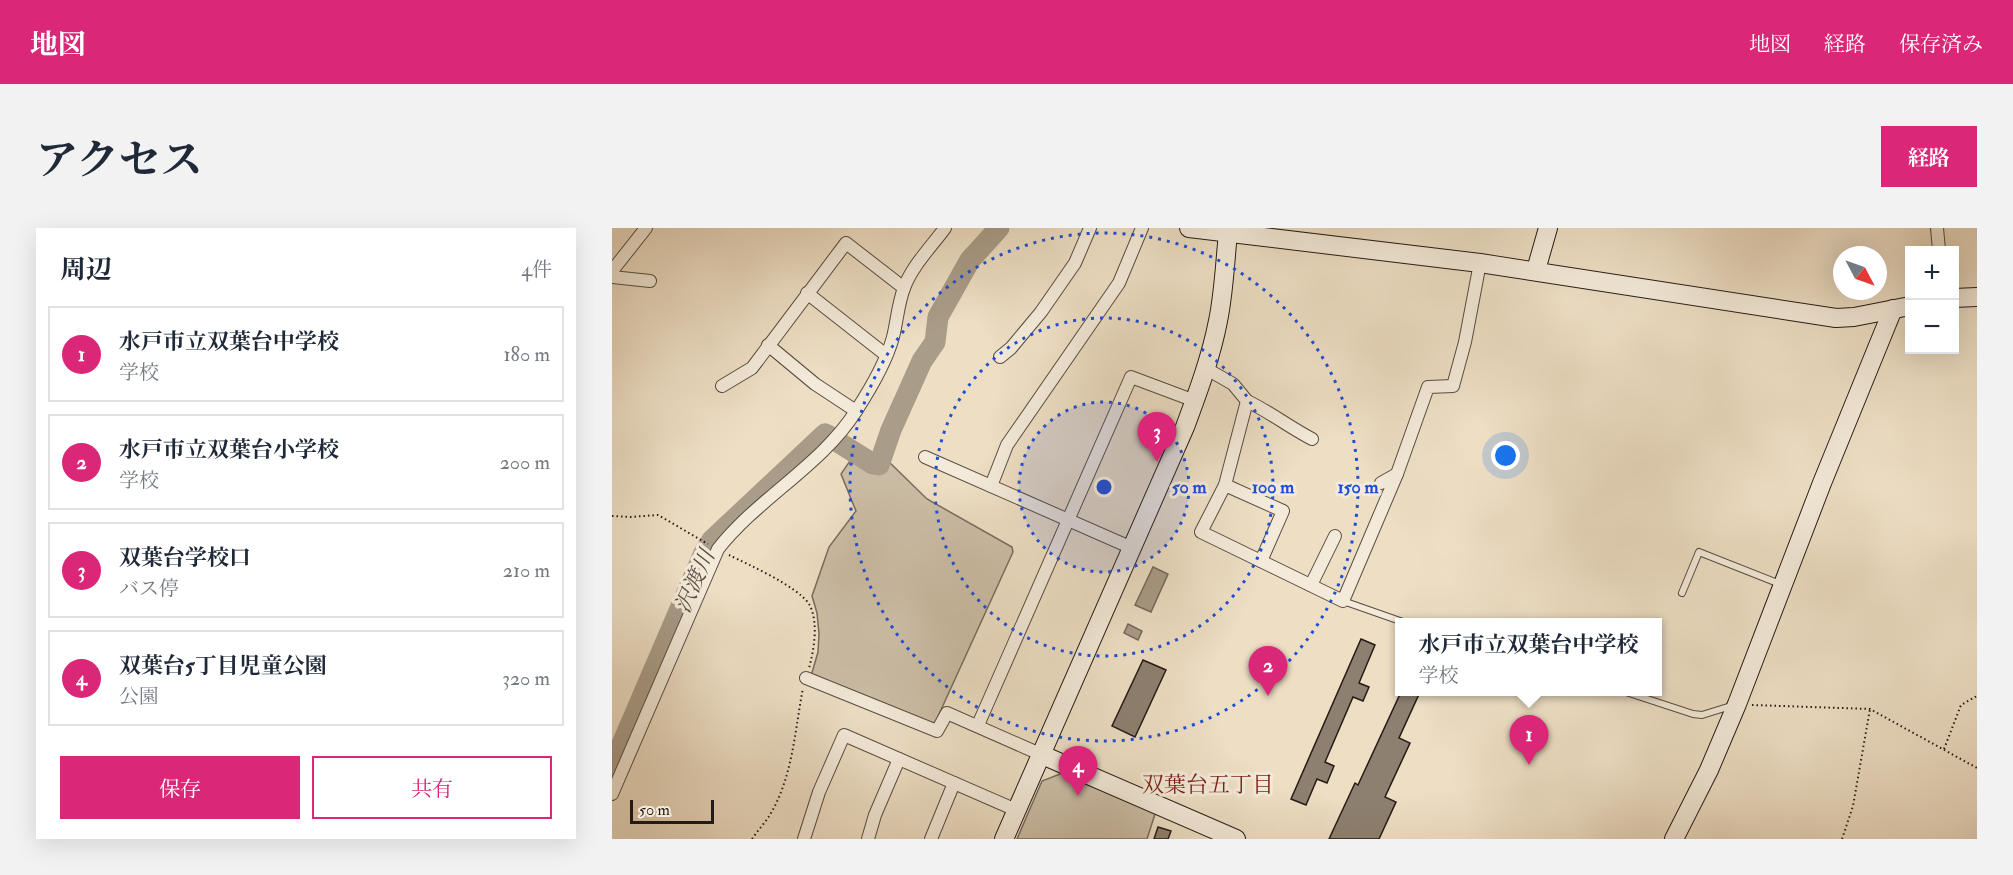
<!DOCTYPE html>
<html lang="ja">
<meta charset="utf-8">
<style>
body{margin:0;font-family:"IM FELL Double Pica","Noto Serif JP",serif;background:#f2f2f3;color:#1f2937}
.controls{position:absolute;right:18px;top:18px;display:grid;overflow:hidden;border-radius:0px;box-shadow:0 6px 24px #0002}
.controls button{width:54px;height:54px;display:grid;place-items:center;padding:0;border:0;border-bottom:2px solid #e0e1e3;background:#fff;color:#1f2937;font:30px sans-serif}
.compass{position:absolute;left:1221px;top:18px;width:54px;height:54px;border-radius:50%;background:#fff;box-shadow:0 6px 24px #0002;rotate:131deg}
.scale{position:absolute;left:18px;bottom:15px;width:84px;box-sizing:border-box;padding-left:6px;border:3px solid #251b15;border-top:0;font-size:16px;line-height:21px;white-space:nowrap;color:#251b15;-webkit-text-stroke:4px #f3ead9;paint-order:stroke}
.you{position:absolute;left:894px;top:228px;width:21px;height:21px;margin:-15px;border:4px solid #fff;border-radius:50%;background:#1a73e8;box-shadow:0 0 0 9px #1a73e833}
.badge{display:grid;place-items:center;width:39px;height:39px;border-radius:50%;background:#db2777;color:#fff;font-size:20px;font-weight:700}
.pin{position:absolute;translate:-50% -50px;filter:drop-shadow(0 2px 3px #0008)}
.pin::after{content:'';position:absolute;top:32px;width:21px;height:18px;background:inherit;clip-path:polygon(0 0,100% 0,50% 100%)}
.popup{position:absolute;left:783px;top:390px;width:267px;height:78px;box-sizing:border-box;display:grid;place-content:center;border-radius:0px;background:#fff;filter:drop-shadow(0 2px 4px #0005);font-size:20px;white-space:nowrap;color:#747a83}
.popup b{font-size:22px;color:#1f2937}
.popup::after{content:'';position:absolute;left:50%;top:100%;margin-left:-12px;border:12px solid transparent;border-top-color:#fff}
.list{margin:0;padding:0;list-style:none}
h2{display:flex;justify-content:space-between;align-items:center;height:78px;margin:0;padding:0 24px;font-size:26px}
h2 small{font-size:20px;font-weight:400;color:#747a83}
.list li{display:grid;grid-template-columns:39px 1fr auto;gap:18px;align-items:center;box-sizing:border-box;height:96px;margin:0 12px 12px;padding:0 12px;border:2px solid #e0e1e3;border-radius:0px}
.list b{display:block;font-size:22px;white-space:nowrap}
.list p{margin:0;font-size:20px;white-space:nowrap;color:#747a83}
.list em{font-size:20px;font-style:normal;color:#747a83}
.actions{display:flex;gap:12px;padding:18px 24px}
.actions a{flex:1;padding:14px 0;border:2px solid #db2777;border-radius:0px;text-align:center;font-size:21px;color:#db2777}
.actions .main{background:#db2777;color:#fff}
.map{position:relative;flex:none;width:1365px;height:611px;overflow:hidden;border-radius:0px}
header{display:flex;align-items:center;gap:36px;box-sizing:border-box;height:84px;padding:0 30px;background:#db2777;color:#fff}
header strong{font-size:28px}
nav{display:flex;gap:33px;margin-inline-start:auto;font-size:21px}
.intro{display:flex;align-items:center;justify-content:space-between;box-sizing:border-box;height:144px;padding:0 36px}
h1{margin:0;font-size:42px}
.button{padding:15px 27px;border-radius:0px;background:#db2777;color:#fff;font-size:21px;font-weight:700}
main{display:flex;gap:36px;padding:0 36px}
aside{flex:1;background:#fff;border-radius:0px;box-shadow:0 6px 24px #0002}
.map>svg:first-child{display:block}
</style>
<header>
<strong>地図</strong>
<nav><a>地図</a><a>経路</a><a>保存済み</a></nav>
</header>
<div class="intro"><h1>アクセス</h1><a class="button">経路</a></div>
<main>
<aside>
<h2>周辺<small>4件</small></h2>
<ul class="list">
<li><span class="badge">1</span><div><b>水戸市立双葉台中学校</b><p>学校</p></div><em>180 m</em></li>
<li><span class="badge">2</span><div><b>水戸市立双葉台小学校</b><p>学校</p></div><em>200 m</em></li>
<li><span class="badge">3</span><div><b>双葉台学校口</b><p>バス停</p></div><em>210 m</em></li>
<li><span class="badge">4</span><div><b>双葉台5丁目児童公園</b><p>公園</p></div><em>320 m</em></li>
</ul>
<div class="actions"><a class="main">保存</a><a>共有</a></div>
</aside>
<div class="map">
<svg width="1365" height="611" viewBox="0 0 1365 611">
<rect width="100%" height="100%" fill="#eddec4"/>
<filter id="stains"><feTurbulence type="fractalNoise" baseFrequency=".00333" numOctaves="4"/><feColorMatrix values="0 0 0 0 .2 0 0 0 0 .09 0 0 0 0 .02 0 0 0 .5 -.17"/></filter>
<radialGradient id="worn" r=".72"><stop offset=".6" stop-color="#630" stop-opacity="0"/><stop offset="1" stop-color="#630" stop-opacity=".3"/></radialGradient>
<g fill="#cbbda6" stroke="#786c5e" stroke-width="1.5">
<path d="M 242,227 L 267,246 L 275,232 L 315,271 L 400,319 L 401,324 L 323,495 L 320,497 L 199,448 L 206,424 L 207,406 L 205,385 L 200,368 L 217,319 L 244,283 L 229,246 Z"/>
<path d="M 453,544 L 544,583 L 535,611 L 405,611 L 430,553 Z"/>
</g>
<g fill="#a99c88" stroke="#74685a" stroke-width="1.5">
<path d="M 541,339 L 556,346 L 539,384 L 523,377 Z"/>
<path d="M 516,396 L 530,403 L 526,412 L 512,405 Z"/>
</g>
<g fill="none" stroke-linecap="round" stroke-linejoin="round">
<g stroke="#a99c88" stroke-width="21">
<path d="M 226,214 L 261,236 L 267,237 L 279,202 L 310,133 L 323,114 L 326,89 L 358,32 L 387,0"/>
<path d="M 0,539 L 92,325 L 100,312 L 213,206 L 217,208"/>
</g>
</g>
<g fill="#8d8070" stroke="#251b15" stroke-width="1.5">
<path d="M 749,411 L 763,417 L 747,455 L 757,459 L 751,473 L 741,469 L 713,534 L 722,538 L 715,555 L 705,551 L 694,577 L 679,571 Z"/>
<path d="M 531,432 L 554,442 L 523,509 L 500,498 Z"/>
<path d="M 789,464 L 808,464 L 787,510 L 798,515 L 773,569 L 784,574 L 767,611 L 717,611 L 743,555 L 746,557 Z"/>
<path d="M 546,599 L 559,603 L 556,611 L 542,611 Z"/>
</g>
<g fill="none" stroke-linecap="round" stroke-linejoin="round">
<g stroke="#574c41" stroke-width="8">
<g id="lane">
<path d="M 1070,365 L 1087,324 L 1168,356"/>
<path d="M 731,373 L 791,394"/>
<path d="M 1014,464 L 1081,486 L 1090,487 L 1119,478"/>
</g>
</g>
<g stroke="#574c41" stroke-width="14">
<g id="street">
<path d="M 1325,0 L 1327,22"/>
<path d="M 0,43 L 34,0"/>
<path d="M 0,49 L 38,53"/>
<path d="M 195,65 L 274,127"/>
<path d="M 156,117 L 203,156 L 244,183"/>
<path d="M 388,129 L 399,120 L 429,84 L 463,35 L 478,0"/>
<path d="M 593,140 L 621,156 L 635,173 L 613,257 L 589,304 L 731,373 L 785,246"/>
<path d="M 110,158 L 140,140 L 234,15 L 292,60"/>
<path d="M 635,173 C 658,184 677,199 700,211"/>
<path d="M 313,229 L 520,320"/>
<path d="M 769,255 L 785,246 L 816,159 L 841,158 L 853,114 L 868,35"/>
<path d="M 613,257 L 671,283 L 649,333"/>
<path d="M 379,258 L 395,217 L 507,55 L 530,0"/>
<path d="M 699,357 L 723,308"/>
<path d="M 194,450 L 325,503 L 335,485 L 428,526"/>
<path d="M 366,497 L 519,149 L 583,173"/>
<path d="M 0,566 L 106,321 C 146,270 210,237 244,183 C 259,160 274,135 281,109 C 285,93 286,76 292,60 C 300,38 319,19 333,0"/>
<path d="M 192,611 L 207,564 L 232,507 L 404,582"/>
<path d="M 256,611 L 263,587 L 287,531"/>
<path d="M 319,611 L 342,555"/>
</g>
</g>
<g stroke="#251b15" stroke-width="20">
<g id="secondary">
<path d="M 577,0 L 868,35 L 1224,90 L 1242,89 L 1298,78"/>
<path d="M 924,42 L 936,0"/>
<path d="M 1342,70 L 1365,69"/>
<path d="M 428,526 L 624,611"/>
<path d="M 392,611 L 573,199 C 586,164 599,129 606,93 C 612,64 613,34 616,5"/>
<path d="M 1062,611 L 1097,542 L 1125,476 L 1210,255 L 1281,81"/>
</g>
</g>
<g stroke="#251b15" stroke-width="2" stroke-dasharray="1.5 3" stroke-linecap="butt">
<path d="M 0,288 L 18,289 L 46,287 L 96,316"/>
<path d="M 117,327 C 137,337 185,358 197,376 C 207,393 202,422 197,440"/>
<path d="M 1140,477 L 1258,481 L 1365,540"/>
<path d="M 1332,521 L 1349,477 L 1365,468"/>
<path d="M 140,611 C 146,602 154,594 159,585 C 181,547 183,501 191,460"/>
<path d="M 1230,611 L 1241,578 L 1258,481"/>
</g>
<use href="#lane" stroke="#f3ead9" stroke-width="6"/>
<use href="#street" stroke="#f3ead9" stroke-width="12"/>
<use href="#secondary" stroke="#f3ead9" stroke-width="18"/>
</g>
<circle cx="492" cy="259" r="85" fill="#1d4ed8" fill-opacity=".12"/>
<g fill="none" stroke="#1d4ed8" stroke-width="3" stroke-dasharray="3 6">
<circle cx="492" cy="259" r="85"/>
<circle cx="492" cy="259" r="169"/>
<circle cx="492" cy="259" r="254"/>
</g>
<g text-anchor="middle" stroke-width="6" stroke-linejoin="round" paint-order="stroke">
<g font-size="22" font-style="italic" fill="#5a4f43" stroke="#f3ead9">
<text transform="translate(82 353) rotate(-66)" y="8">沢渡川</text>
</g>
<g font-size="22" fill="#7a1f14" stroke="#f3ead9">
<text x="596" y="564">双葉台五丁目</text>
</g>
</g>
<circle cx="492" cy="259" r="9" fill="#1d4ed8" stroke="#f3ead9" stroke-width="3"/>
<g font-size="18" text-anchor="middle" font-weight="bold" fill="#1d4ed8" stroke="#f3ead9" stroke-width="6" stroke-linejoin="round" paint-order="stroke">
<text x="577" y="265">50 m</text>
<text x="661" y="265">100 m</text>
<text x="746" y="265">150 m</text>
</g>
<rect width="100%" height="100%" filter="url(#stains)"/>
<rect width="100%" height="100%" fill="url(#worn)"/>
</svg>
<div class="controls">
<button>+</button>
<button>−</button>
</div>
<svg class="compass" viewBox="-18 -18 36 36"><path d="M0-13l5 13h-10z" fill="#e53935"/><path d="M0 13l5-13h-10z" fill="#747a83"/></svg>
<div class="scale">50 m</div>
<div class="you"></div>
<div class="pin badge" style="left:917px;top:537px">1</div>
<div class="popup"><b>水戸市立双葉台中学校</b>学校</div>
<div class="pin badge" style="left:656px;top:468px">2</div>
<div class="pin badge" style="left:545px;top:234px">3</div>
<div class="pin badge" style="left:466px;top:568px">4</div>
</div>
</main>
